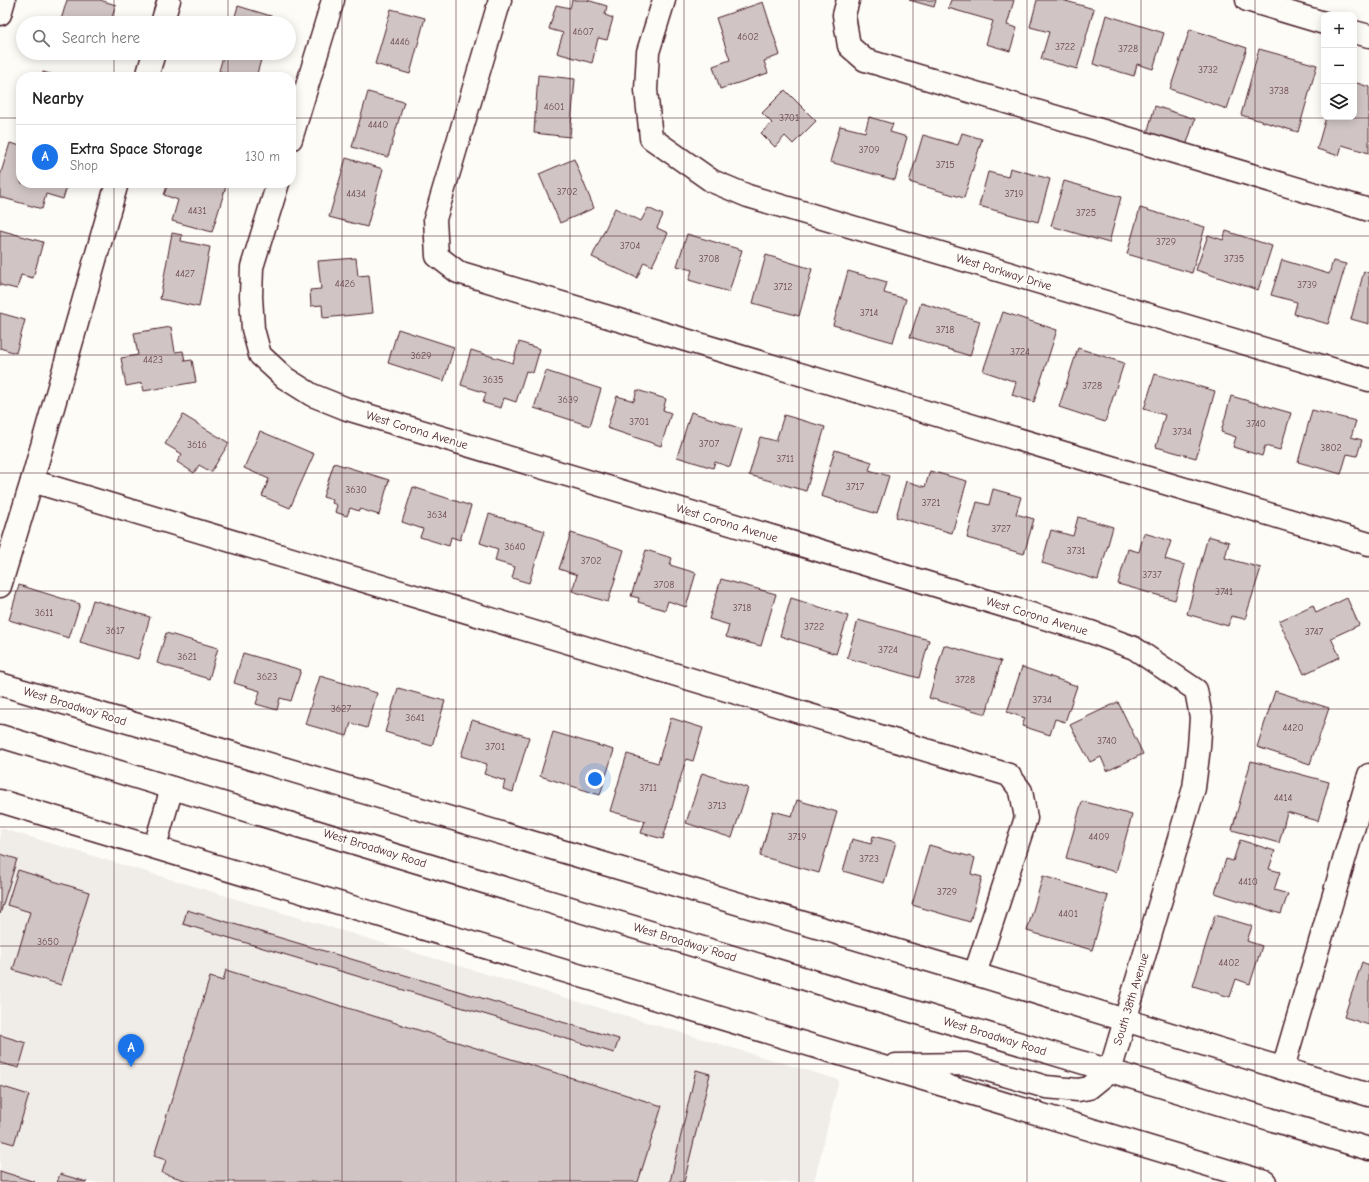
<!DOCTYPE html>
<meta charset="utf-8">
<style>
body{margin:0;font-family:"Comic Neue",sans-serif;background:#f6f6f6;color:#222}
.controls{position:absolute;right:12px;top:12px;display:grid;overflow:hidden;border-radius:8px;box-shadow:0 2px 10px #0003}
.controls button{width:36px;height:36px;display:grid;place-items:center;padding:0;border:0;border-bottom:1px solid #e0e0e0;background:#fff;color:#222;font:20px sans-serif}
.you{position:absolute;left:595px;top:779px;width:14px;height:14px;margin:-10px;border:3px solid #fff;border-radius:50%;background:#1a73e8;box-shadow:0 0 0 6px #1a73e833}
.badge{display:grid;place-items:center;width:26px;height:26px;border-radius:50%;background:#1a73e8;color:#fff;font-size:13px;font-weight:700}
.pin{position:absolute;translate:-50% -33px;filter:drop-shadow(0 1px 2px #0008)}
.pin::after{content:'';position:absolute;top:21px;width:14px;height:12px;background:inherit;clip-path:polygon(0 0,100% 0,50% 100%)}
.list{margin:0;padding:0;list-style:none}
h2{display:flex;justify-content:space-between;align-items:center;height:52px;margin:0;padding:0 16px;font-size:17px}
h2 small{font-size:13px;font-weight:400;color:#767676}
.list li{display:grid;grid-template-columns:26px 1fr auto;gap:12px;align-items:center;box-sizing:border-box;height:64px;padding:0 16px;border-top:1px solid #e0e0e0}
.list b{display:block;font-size:15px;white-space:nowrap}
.list p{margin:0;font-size:13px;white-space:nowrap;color:#767676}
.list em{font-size:13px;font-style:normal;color:#767676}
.icon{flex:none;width:22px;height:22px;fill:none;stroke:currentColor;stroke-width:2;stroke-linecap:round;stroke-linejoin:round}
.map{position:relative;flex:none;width:1369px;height:1182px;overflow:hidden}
.search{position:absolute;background:#fff;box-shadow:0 2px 10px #0003;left:16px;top:16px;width:280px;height:44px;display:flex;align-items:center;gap:10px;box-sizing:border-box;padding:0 14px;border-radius:22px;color:#767676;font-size:15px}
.panel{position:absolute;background:#fff;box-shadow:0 2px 10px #0003;left:16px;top:72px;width:280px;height:116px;border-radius:16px}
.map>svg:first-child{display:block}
</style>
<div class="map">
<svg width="1369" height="1182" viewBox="0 0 1369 1182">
<rect width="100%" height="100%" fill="#fdfcf7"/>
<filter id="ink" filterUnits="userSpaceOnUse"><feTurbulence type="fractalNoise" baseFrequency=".025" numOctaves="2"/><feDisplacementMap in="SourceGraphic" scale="8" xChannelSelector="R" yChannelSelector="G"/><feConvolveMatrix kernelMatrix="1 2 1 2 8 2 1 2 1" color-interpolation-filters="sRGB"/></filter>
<g filter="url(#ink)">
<path fill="#f0ece8" d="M 0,828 L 839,1080 L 814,1182 L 0,1182 Z"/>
<g fill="#d0c5c4" stroke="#4a1f2b">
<path d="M 67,0 L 100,0 L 116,5 L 110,23 L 60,23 Z"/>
<path d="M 572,0 L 587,0 L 607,6 L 605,15 L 613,18 L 607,40 L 598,38 L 592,63 L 557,53 L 563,33 L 549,29 L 556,5 L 570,8 Z"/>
<path d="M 909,0 L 936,0 L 934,7 Z"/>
<path d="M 951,0 L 1014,0 L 1007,25 L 1017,28 L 1010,51 L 986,44 L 993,21 L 948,8 Z"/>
<path d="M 1037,0 L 1062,0 L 1094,9 L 1077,69 L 1041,59 L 1049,32 L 1030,27 Z"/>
<path d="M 763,2 L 780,55 L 764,61 L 768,73 L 720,89 L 713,66 L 730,60 L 716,18 Z"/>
<path d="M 238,6 L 274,17 L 272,23 L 233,23 Z"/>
<path d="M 391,9 L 425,18 L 410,74 L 375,64 Z"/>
<path d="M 1106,15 L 1164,33 L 1153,69 L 1137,64 L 1134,76 L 1093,64 Z"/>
<path d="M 1190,29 L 1247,48 L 1227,109 L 1170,89 Z"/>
<path d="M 1259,49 L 1317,65 L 1298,132 L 1241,115 Z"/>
<path d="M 224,53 L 263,53 L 256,77 L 239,77 L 219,71 Z"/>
<path d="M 43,72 L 61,77 L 42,77 Z"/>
<path d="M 538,75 L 575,79 L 570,137 L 534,133 Z"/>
<path d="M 1354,82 L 1369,87 L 1369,153 L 1342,145 L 1339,156 L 1317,149 L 1326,117 L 1354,117 Z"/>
<path d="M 785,90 L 816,121 L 793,144 L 785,136 L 775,147 L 761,133 L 772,123 L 762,113 Z"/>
<path d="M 368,92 L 404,102 L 388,157 L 352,147 Z"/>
<path d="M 1155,106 L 1195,119 L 1186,146 L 1147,133 Z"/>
<path d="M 869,117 L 893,124 L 890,132 L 907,137 L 895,180 L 830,162 L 840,126 L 865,132 Z"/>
<path d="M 962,133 L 982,139 L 964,198 L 909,182 L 923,135 L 958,145 Z"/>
<path d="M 10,143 L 21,146 L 21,183 L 68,183 L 63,199 L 46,194 L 42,209 L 0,197 L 0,176 Z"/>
<path d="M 346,158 L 383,169 L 367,227 L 329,217 Z"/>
<path d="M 574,159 L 594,208 L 560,223 L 539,174 Z"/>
<path d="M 1010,168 L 1050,179 L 1038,222 L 979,206 L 988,172 L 1008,177 Z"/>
<path d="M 1064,181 L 1121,197 L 1109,243 L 1051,226 Z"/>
<path d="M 168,183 L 227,183 L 212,232 L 172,221 L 178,200 L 164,195 Z"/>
<path d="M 615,208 L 641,221 L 648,208 L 663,215 L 657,228 L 668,233 L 652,266 L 644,262 L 637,278 L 592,257 Z"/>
<path d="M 1140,208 L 1205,227 L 1192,273 L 1127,254 Z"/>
<path d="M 0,230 L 43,242 L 33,278 L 21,275 L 17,289 L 0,285 Z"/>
<path d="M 1226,231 L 1272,246 L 1258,290 L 1196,270 L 1208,235 L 1223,240 Z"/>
<path d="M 172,233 L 182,235 L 181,241 L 210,247 L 199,307 L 160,299 Z"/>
<path d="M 687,234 L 742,250 L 729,292 L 689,280 L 692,270 L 677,266 Z"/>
<path d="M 766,255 L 812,269 L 799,316 L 753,303 Z"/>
<path d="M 356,258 L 358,276 L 369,275 L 373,313 L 323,318 L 322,305 L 311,306 L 310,290 L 321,289 L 318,261 Z"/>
<path d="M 1282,260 L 1329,274 L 1333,261 L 1346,264 L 1328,324 L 1294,314 L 1297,302 L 1271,295 Z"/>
<path d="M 848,271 L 887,282 L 884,293 L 906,299 L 893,342 L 833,325 Z"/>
<path d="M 1364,271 L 1369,273 L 1369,324 L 1351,319 Z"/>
<path d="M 921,303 L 980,321 L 970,356 L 910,337 Z"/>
<path d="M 1003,312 L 1057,330 L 1034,402 L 1012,395 L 1016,382 L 983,371 Z"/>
<path d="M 0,313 L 25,320 L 16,353 L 0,348 Z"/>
<path d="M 171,327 L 175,352 L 183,351 L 185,361 L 192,360 L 196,382 L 144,391 L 142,383 L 126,386 L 121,358 L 138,355 L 134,333 Z"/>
<path d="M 398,329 L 454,347 L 444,381 L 388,363 Z"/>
<path d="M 519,342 L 540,349 L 533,373 L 526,371 L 516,402 L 504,398 L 501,408 L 483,403 L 486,393 L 461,385 L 471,350 L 513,363 Z"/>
<path d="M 1078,348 L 1124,363 L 1105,422 L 1059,407 Z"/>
<path d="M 546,371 L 601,389 L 590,426 L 534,408 Z"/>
<path d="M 1155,374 L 1215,391 L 1196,458 L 1156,447 L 1165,415 L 1144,409 Z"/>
<path d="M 637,390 L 666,399 L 663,410 L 671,413 L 661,446 L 607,428 L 617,396 L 634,401 Z"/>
<path d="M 1231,396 L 1291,413 L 1280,450 L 1265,446 L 1262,456 L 1233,447 L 1236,437 L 1221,432 Z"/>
<path d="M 1312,410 L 1356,421 L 1351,437 L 1362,440 L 1357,456 L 1347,454 L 1341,474 L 1298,462 Z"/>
<path d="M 691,412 L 742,429 L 730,467 L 715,462 L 713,468 L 677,457 Z"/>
<path d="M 183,415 L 229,443 L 211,472 L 199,465 L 194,473 L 177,462 L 182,454 L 165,444 Z"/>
<path d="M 784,415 L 825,427 L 806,491 L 749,475 L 760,437 L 776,441 Z"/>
<path d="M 260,431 L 314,454 L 290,508 L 262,496 L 269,479 L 244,468 Z"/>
<path d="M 835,450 L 872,462 L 869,470 L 889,476 L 877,514 L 821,496 Z"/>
<path d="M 334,463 L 389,480 L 379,515 L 360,509 L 359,511 L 350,508 L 347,516 L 335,512 L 337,505 L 332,503 L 333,500 L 323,497 Z"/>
<path d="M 930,471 L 967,481 L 952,533 L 896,517 L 906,481 L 925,487 Z"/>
<path d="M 413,487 L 471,506 L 460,540 L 451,537 L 449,546 L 420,537 L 423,529 L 402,522 Z"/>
<path d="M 993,489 L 1021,497 L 1016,514 L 1034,519 L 1024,554 L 967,538 L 977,502 L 989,505 Z"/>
<path d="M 489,514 L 545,531 L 529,583 L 512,578 L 515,567 L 495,561 L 498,549 L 480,543 Z"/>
<path d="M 1078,517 L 1113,527 L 1098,580 L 1042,563 L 1051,530 L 1073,536 Z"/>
<path d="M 571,533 L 624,550 L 608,602 L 572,591 L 577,575 L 559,569 Z"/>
<path d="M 1144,533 L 1171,541 L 1165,559 L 1185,565 L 1175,600 L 1118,584 L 1128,549 L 1139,552 Z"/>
<path d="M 1208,536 L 1229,542 L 1225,558 L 1261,568 L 1245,619 L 1231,616 L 1228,626 L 1187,614 Z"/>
<path d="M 646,550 L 672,558 L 670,565 L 696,573 L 686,607 L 668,601 L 665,610 L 638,602 L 639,598 L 631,596 Z"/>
<path d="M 721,579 L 776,594 L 761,646 L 726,637 L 729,625 L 709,619 Z"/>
<path d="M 19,585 L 80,604 L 69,638 L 9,620 Z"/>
<path d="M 791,598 L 848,616 L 836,654 L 780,636 Z"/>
<path d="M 1347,598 L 1359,625 L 1331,638 L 1340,657 L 1304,674 L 1279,621 L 1313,605 L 1316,613 Z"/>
<path d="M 93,600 L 150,617 L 138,659 L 80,642 Z"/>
<path d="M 858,620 L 929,640 L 919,678 L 847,658 Z"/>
<path d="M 166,633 L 218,648 L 209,679 L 157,663 Z"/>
<path d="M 944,645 L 1001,661 L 986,714 L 929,698 Z"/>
<path d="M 243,653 L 301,670 L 291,701 L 280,698 L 277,710 L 256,704 L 260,691 L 234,683 Z"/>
<path d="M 1022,667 L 1077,686 L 1065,722 L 1055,719 L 1050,735 L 1022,726 L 1025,718 L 1007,712 Z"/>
<path d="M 320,676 L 377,693 L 367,728 L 351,723 L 347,736 L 305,724 Z"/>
<path d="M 398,688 L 445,701 L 432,746 L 385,732 Z"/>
<path d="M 1275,691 L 1329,708 L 1310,764 L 1257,747 Z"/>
<path d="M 1118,702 L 1143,754 L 1107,771 L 1101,757 L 1090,762 L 1070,725 Z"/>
<path d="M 671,718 L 703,728 L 693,761 L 686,759 L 663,839 L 641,833 L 645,821 L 610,811 L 627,754 L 658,763 Z"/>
<path d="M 472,720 L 529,737 L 513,792 L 503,789 L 505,781 L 484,774 L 487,764 L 461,756 Z"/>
<path d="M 553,732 L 614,750 L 600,795 L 540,776 Z"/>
<path d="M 1251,761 L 1329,782 L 1318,821 L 1287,812 L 1279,843 L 1232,830 Z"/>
<path d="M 702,773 L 748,788 L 732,838 L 686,823 Z"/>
<path d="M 797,800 L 837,812 L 819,873 L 760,856 L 773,811 L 792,816 Z"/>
<path d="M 1082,801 L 1132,815 L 1116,872 L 1066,858 Z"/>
<path d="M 873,836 L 896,842 L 884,883 L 843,871 L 852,839 L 871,844 Z"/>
<path d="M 1240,840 L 1275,851 L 1269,869 L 1280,872 L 1274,890 L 1288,894 L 1281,914 L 1215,893 L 1226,859 L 1233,861 Z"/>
<path d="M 929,845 L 975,858 L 971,874 L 982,877 L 970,922 L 912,905 Z"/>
<path d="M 0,854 L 17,859 L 0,914 Z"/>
<path d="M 18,870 L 89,892 L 61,985 L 13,970 L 30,912 L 7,905 Z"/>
<path d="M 1043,876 L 1108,896 L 1092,950 L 1027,931 Z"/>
<path d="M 187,910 L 619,1039 L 614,1053 L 183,924 Z"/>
<path d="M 1215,915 L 1252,926 L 1247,941 L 1262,946 L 1250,984 L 1236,979 L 1230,997 L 1193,986 Z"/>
<path d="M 1362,962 L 1369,965 L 1369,1025 L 1344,1017 Z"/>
<path d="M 226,970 L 662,1106 L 638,1182 L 191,1182 L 162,1173 L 166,1160 L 154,1156 L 210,977 L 223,981 Z"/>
<path d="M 0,1035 L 26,1043 L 19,1068 L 0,1063 Z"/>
<path d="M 696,1070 L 710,1074 L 684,1182 L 670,1182 Z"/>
<path d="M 0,1086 L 29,1095 L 14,1144 L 0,1140 Z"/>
<path d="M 0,1171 L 35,1182 L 0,1182 Z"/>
<path d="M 60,1174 L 87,1182 L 57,1182 Z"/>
</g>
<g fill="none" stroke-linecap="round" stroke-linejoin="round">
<g stroke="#4a1f2b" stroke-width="25">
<g id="minor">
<path d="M 500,0 L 435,219 L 437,256 L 458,272 L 1369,544"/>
<path d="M 664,0 L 648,52 L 646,90 L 651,138 L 712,181 L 748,196 L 1369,380"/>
<path d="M 848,0 L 844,15 L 849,46 L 865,60 L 1369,210"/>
<path d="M 1247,0 L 1324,23"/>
<path d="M 0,14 L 4,0"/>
<path d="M 162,23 L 169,0"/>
<path d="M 1354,32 L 1369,36"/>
<path d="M 147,77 L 154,53"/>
<path d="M 291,139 L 333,0"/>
<path d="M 278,183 L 252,267 L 251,296 L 253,329 L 260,355 L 285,378 L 312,395 L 347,409 L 1091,632 L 1134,648 L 1196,690 L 1201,717 L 1199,747 L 1194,788 L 1110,1071"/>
<path d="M 32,481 L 1009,775 L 1021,791 L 1026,818 L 975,974"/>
<path d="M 0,586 L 32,481 L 117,183"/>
<path d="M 0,684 L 975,974 L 1369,1095"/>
<path d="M 1283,1068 L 1369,775"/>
</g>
</g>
<g stroke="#4a1f2b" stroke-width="25">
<g id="major">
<path d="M 0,736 L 1369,1149"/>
<path d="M 0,801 L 1265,1182"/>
<path d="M 155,846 L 172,788"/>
<path d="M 896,1065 L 967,1064 L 1046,1087 L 1078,1090 L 1089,1088 L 1110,1071"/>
</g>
</g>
<use href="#minor" stroke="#fdfcf7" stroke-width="22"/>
<use href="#major" stroke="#fdfcf7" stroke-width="22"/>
</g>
</g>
<path fill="none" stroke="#4a1f2b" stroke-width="1" stroke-opacity="0.55" d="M 114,0 L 114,23M 228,0 L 228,23M 342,0 L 342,1182M 456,0 L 456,1182M 570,0 L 570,1182M 684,0 L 684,1182M 799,0 L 799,1182M 913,0 L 913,1182M 1027,0 L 1027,1182M 1141,0 L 1141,1182M 1255,0 L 1255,1182M 114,53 L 114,77M 228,53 L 228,77M 0,118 L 21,118M 291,118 L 1369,118M 114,183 L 114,1182M 228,183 L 228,1182M 0,236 L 1369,236M 0,355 L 1369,355M 0,473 L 1369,473M 0,591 L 1369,591M 0,709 L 1369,709M 0,827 L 1369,827M 0,946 L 1369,946M 0,1064 L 1369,1064"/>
<g text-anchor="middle" stroke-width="3.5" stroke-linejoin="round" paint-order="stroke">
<g font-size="10" fill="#6c4851">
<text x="583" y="35">4607</text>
<text x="748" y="40">4602</text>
<text x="400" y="45">4446</text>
<text x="1065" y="50">3722</text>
<text x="1128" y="52">3728</text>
<text x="1208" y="73">3732</text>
<text x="1279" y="94">3738</text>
<text x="554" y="110">4601</text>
<text x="789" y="121">3701</text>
<text x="378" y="128">4440</text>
<text x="869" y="153">3709</text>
<text x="945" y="168">3715</text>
<text x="567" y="195">3702</text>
<text x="356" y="197">4434</text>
<text x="1014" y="197">3719</text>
<text x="197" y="214">4431</text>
<text x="1086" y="216">3725</text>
<text x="1166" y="245">3729</text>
<text x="630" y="249">3704</text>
<text x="709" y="262">3708</text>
<text x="1234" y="262">3735</text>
<text x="185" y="277">4427</text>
<text x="345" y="287">4426</text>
<text x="1307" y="288">3739</text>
<text x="783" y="290">3712</text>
<text x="869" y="316">3714</text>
<text x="945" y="333">3718</text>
<text x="1020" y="355">3724</text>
<text x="421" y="359">3629</text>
<text x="153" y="363">4423</text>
<text x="493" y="383">3635</text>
<text x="1092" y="389">3728</text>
<text x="568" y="403">3639</text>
<text x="639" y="425">3701</text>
<text x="1256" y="427">3740</text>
<text x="1182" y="435">3734</text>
<text x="709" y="447">3707</text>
<text x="197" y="448">3616</text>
<text x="1331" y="451">3802</text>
<text x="785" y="462">3711</text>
<text x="855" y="490">3717</text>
<text x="356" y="493">3630</text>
<text x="931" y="506">3721</text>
<text x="437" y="518">3634</text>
<text x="1001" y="532">3727</text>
<text x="515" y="550">3640</text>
<text x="1076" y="554">3731</text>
<text x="591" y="564">3702</text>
<text x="1152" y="578">3737</text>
<text x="664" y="588">3708</text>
<text x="1224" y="595">3741</text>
<text x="742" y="611">3718</text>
<text x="44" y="616">3611</text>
<text x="814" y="630">3722</text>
<text x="115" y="634">3617</text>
<text x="1314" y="635">3747</text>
<text x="888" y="653">3724</text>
<text x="187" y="660">3621</text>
<text x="267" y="680">3623</text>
<text x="965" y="683">3728</text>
<text x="1042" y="703">3734</text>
<text x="341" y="712">3627</text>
<text x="415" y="721">3641</text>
<text x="1293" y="731">4420</text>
<text x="1107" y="744">3740</text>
<text x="495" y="750">3701</text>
<text x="648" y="791">3711</text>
<text x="1283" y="801">4414</text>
<text x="717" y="809">3713</text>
<text x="797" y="840">3719</text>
<text x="1099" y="840">4409</text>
<text x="869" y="862">3723</text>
<text x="1248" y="885">4410</text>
<text x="947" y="895">3729</text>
<text x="1068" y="917">4401</text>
<text x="48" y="945">3650</text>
<text x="1229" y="966">4402</text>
</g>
<g font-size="12" fill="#4a1f2b" stroke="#fdfcf7">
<text transform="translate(1004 272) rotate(17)" y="4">West Parkway Drive</text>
<text transform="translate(417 430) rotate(17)" y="4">West Corona Avenue</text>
<text transform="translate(727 523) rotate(17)" y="4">West Corona Avenue</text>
<text transform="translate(1037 616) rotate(17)" y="4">West Corona Avenue</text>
<text transform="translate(75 706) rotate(17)" y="4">West Broadway Road</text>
<text transform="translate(375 848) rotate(17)" y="4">West Broadway Road</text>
<text transform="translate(685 942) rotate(17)" y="4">West Broadway Road</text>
<text transform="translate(1131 999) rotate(-73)" y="4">South 38th Avenue</text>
<text transform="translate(995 1036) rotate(17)" y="4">West Broadway Road</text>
</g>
</g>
</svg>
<div class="controls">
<button>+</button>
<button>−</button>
<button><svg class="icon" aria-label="layers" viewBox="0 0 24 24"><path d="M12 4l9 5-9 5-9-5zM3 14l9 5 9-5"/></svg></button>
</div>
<div class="you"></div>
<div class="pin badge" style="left:131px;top:1067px">A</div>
<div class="search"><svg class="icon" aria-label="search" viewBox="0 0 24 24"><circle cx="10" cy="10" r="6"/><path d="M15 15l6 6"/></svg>Search here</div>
<section class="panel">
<h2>Nearby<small></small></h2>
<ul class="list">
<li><span class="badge">A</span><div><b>Extra Space Storage</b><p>Shop</p></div><em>130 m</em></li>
</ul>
</section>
</div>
